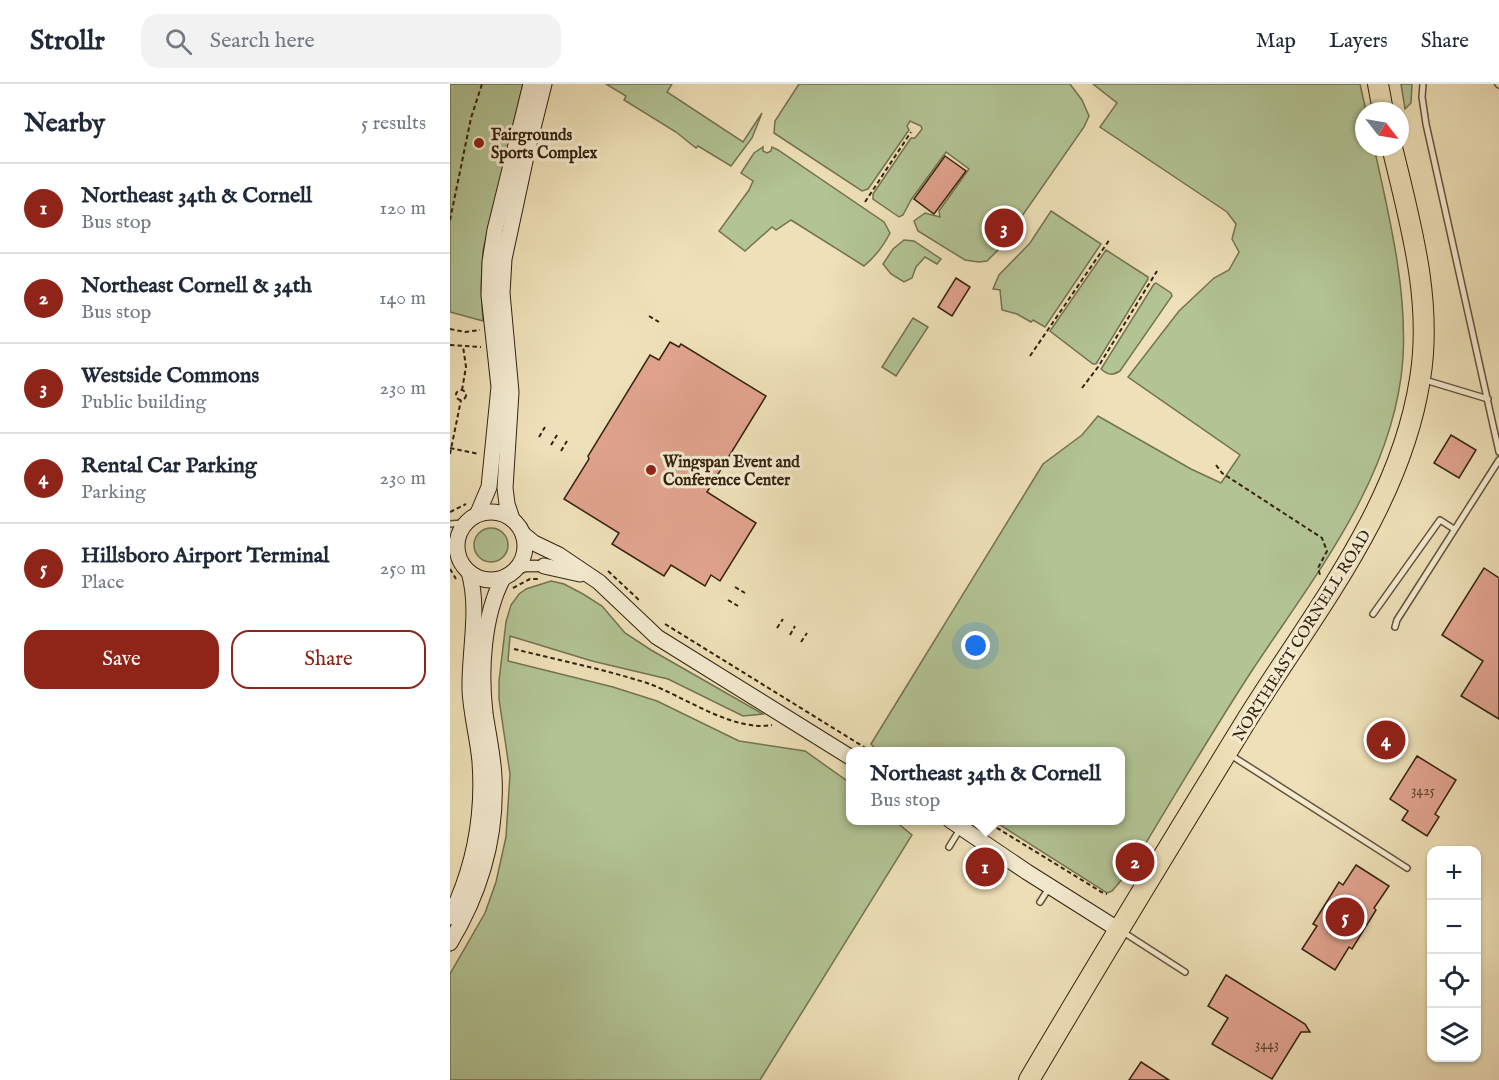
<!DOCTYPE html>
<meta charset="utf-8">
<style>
body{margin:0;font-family:"IM FELL English",serif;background:#f2f2f3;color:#1f2937}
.controls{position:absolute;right:18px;bottom:18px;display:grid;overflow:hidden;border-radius:12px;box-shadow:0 2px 4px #0004}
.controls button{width:54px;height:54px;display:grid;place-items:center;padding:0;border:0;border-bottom:2px solid #e0e1e3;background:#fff;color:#1f2937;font:30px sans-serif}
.compass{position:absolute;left:905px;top:18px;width:54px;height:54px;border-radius:50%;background:#fff;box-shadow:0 2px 4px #0004;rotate:121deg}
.you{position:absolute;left:526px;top:562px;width:21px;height:21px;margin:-15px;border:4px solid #fff;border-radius:50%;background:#1a73e8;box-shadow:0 0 0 9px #1a73e833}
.badge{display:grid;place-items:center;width:39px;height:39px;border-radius:50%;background:#8f2418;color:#fff;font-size:20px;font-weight:700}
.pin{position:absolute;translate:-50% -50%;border:3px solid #fff;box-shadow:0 2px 6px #0006}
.popup{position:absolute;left:396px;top:663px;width:279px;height:78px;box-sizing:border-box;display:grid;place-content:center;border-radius:12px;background:#fff;filter:drop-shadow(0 2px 4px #0005);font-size:20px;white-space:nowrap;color:#747a83}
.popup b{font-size:22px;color:#1f2937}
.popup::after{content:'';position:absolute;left:50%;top:100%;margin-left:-12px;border:12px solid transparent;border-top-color:#fff}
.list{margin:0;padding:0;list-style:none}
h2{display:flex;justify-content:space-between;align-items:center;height:78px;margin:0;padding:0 24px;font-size:26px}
h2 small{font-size:20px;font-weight:400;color:#747a83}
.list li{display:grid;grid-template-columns:39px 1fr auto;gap:18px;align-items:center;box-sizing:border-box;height:90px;padding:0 24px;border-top:2px solid #e0e1e3}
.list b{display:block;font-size:22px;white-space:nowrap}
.list p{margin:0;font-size:20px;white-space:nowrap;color:#747a83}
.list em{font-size:20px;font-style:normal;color:#747a83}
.actions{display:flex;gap:12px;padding:18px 24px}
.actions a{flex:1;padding:14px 0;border:2px solid #8f2418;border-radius:18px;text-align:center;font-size:21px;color:#8f2418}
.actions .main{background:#8f2418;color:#fff}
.icon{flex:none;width:33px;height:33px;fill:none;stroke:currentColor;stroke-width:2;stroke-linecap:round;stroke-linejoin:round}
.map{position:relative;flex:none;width:1049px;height:996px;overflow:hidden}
header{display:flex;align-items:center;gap:36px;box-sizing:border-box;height:84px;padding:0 30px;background:#fff;border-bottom:2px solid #e0e1e3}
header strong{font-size:28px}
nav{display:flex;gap:33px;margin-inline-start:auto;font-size:21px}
.search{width:420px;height:54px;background:#f2f2f3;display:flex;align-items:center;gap:15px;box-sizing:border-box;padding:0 21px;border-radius:18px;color:#747a83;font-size:22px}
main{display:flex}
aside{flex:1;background:#fff}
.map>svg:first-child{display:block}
</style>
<header>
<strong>Strollr</strong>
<div class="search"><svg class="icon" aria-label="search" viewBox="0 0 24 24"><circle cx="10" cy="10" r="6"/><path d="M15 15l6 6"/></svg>Search here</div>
<nav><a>Map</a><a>Layers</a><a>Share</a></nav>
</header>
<main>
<aside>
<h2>Nearby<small>5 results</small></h2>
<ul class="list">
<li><span class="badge">1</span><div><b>Northeast 34th &amp; Cornell</b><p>Bus stop</p></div><em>120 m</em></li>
<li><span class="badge">2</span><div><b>Northeast Cornell &amp; 34th</b><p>Bus stop</p></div><em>140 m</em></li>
<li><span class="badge">3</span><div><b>Westside Commons</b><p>Public building</p></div><em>230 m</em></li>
<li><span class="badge">4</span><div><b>Rental Car Parking</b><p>Parking</p></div><em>230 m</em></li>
<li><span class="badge">5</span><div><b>Hillsboro Airport Terminal</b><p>Place</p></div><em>250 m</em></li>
</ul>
<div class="actions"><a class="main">Save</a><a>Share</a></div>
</aside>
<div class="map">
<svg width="1049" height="996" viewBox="0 0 1049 996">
<rect width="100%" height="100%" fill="#eee0b8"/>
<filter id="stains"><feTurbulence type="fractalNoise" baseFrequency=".00333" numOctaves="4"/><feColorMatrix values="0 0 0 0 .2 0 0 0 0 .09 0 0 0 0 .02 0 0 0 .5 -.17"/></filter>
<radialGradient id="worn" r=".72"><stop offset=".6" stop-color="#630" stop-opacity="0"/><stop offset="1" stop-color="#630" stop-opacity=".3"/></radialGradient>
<g fill="#b2c394" stroke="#747251" stroke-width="1.5">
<path d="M 0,0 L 73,0 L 33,166 L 31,204 L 33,237 L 0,228 Z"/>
<path d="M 156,0 L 222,0 L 217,8 L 293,58 L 312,29 L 302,54 L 281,82 L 248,62 L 246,64 L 226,48 L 174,16 L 176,12 Z"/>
<path d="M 349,0 L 620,0 L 632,16 L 639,32 L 634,43 L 549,165 L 537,177 L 529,178 L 515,176 L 468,147 L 464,137 L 475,129 L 490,133 L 489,127 L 519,85 L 496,68 L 461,116 L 453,131 L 449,133 L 423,115 L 423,110 L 461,54 L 465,54 L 472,45 L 471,42 L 460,37 L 457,42 L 459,46 L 418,105 L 412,107 L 324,49 L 325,37 Z"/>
<path d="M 643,0 L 910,0 L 916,27 L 914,27 L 914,63 L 924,63 C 939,132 957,203 953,274 C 945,392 866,490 803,585 C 760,651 720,719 679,787 L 662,807 L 657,809 L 544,737 L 670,736 L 670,668 L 428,668 L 421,660 L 593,380 L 632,351 L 648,332 L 741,385 L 771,399 L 790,371 L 678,293 L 729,227 L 764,194 L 779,186 L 789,168 L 782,155 L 786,140 L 777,128 L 650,43 L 667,19 Z"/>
<path d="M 951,0 L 962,0 L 961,19 L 955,25 Z"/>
<path d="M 313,63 L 313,67 L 317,69 L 321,67 L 322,63 L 328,66 L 434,138 L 440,149 C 433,163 426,172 414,182 L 341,136 L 326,146 L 322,143 L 295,167 L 269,147 L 299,106 L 303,97 L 291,89 L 304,69 Z"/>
<path d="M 601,127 L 651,160 L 595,243 L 583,236 L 581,238 L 567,230 L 552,226 L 550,206 L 543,205 L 549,191 L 580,159 Z"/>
<path d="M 454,156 L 464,157 L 491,175 L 487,180 L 475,173 L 466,183 L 462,194 L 454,198 L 441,190 L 433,180 L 443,165 Z"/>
<path d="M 656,166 L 698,193 L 698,195 L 646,280 L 643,280 L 600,247 Z"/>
<path d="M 706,199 L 721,209 L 722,212 L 670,287 C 662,292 658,291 651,285 L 704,200 Z"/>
<path d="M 463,234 L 478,243 L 446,292 L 432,283 Z"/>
<circle cx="41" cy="461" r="17"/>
<path d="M 101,497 L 114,500 L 133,510 L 152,522 L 175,549 L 201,566 L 313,630 L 293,632 L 218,595 L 142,577 L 60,552 L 58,577 L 163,603 L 207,617 L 289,657 L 355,667 L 400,699 L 400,736 L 445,737 L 462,751 L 310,996 L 0,996 L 0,890 L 35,829 L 46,798 L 56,753 L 60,690 L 49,615 L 49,597 L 56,538 L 61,521 L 69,510 L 76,505 Z"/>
</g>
<g fill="#e1a38e" stroke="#35220e" stroke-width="1.5">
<path d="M 495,72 L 516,87 L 484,130 L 464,115 Z"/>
<path d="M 506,194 L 520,203 L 502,232 L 488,223 Z"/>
<path d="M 220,258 L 229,263 L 231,260 L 316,312 L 257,408 L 306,439 L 270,497 L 261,491 L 255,502 L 221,481 L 214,492 L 162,460 L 169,449 L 114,415 L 139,375 L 138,372 L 200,271 L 209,276 Z"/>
<path d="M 1001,351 L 1026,366 L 1009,394 L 984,379 Z"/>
<path d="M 1034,484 L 1049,494 L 1049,635 L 1011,612 L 1033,577 L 992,551 Z"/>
<path d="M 967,672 L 1006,696 L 985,730 L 989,733 L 977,752 L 952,736 L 958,727 L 940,715 Z"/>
<path d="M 906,781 L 939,802 L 924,824 L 926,826 L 902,865 L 899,863 L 885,886 L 852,865 L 867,842 L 863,840 L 889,798 L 893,801 Z"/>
<path d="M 776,891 L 855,940 L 860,948 L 851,948 L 822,995 L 762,960 L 778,934 L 758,922 Z"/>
<path d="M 691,978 L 719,996 L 679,996 Z"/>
</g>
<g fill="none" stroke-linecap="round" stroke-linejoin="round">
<g stroke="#635238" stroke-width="8">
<g id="lane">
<path d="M 973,0 L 972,13 L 976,40 L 1049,368"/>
<path d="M 1048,0 L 1049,1"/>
<path d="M 975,296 L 1038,315"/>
<path d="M 0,440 L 14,439"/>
<path d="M 0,465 L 8,472"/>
<path d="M 923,530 L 990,436 L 1004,445"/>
<path d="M 945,543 L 947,536 L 1049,376"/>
<path d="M 779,670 L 957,784"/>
<path d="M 499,763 L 510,745"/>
<path d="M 590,818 L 599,804"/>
<path d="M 673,848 L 735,888"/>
</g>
</g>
<g stroke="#635238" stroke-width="13">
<path id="street" d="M 66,485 L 76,482 L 94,482"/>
</g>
<g stroke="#35220e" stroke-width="17">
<g id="secondary">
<circle cx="41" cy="462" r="34"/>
<path d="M 28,429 L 39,403 L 49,303 L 39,211 L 40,178 L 45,146 L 81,0"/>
<path d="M 62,435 L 57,420 L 55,404 L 61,308 L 52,209 L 54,175 L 77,68 L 94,0"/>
<path d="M 73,450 L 84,459 L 109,471 L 149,498 L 207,553 L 400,673"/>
<path d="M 94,482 L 130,490"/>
<path d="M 500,736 L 577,788 L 669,846"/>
<path d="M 0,833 C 24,784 34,733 30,678 C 28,654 21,630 20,606 C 19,567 30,526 19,488"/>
<path d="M 0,859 C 30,809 47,752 44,693 C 43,671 38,650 35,629 C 30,587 33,532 53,494"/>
</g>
</g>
<g stroke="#35220e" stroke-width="22">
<g id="highway">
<path d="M 928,0 L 933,27"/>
<path d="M 579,996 C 650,876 723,756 796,637 C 863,529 950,424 970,295 C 983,217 960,138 942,63"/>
</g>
</g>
<g stroke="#35220e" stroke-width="2" stroke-dasharray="4.5 3" stroke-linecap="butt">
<path d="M 415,118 L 461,48"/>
<path d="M 0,136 L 21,34 L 32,0"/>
<path d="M 199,232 L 209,238"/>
<path d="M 0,245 L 15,248 L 30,246"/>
<path d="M 0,261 L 31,263"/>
<path d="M 580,272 L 660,155"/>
<path d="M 632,304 L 648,283 L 707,187"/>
<path d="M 12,306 L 16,283 L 13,262"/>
<circle cx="11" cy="311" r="5"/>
<path d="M 89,353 L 95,343"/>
<path d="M 101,361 L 107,351"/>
<path d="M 0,364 L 29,370"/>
<path d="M 111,367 L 117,357"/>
<path d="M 0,370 L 11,316"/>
<path d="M 766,381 L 772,389 L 872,454 L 877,467 L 868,484 L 870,491"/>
<path d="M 0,428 L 16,420"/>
<path d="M 0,485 L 6,495"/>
<path d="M 158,487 L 189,516"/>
<path d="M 285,503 L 295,509"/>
<path d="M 63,504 L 80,495 L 88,495"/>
<path d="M 278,516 L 288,522"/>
<path d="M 215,540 L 422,668"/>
<path d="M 327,544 L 333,535"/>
<path d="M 340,551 L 345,542"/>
<path d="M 351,558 L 357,549"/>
<path d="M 64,565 C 108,576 153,585 197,599 C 234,612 282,648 322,641"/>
<path d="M 534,736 L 653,809 L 657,810"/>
</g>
<use href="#lane" stroke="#f4ebd1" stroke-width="5"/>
<use href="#street" stroke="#f4ebd1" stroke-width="10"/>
<use href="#secondary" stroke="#f4ebd1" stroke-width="15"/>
<use href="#highway" stroke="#eee0b8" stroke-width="20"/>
</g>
<g fill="#8f2418" stroke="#f4ebd1" stroke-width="2">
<circle cx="29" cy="59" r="6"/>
<circle cx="201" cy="386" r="6"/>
</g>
<g text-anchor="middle" stroke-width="6" stroke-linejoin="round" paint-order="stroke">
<g font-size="14" fill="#60422e">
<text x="973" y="711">3425</text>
<text x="817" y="965">3443</text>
</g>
<g font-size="16" font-weight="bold" fill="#35220e" stroke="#f4ebd1" text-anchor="start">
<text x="41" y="56">Fairgrounds<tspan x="41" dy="18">Sports Complex</tspan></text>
<text x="213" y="383">Wingspan Event and<tspan x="213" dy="18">Conference Center</tspan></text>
</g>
<g font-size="16" fill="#35220e" stroke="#f4ebd1">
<text transform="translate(851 551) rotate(-58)" y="6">NORTHEAST CORNELL ROAD</text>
</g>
</g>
<rect width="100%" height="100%" filter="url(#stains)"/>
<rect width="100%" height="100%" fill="url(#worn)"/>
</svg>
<div class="controls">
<button>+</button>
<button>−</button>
<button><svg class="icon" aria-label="locate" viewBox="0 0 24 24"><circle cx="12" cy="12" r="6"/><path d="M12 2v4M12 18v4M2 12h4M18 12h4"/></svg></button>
<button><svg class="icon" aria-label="layers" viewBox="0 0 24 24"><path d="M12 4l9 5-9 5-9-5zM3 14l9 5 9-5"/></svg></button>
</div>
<svg class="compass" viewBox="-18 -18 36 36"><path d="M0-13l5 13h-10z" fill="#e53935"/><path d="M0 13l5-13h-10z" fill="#747a83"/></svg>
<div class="you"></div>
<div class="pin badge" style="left:535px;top:783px">1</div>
<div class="popup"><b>Northeast 34th &amp; Cornell</b>Bus stop</div>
<div class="pin badge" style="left:685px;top:778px">2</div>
<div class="pin badge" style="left:554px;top:144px">3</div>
<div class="pin badge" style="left:936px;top:656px">4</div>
<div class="pin badge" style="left:895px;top:833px">5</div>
</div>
</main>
